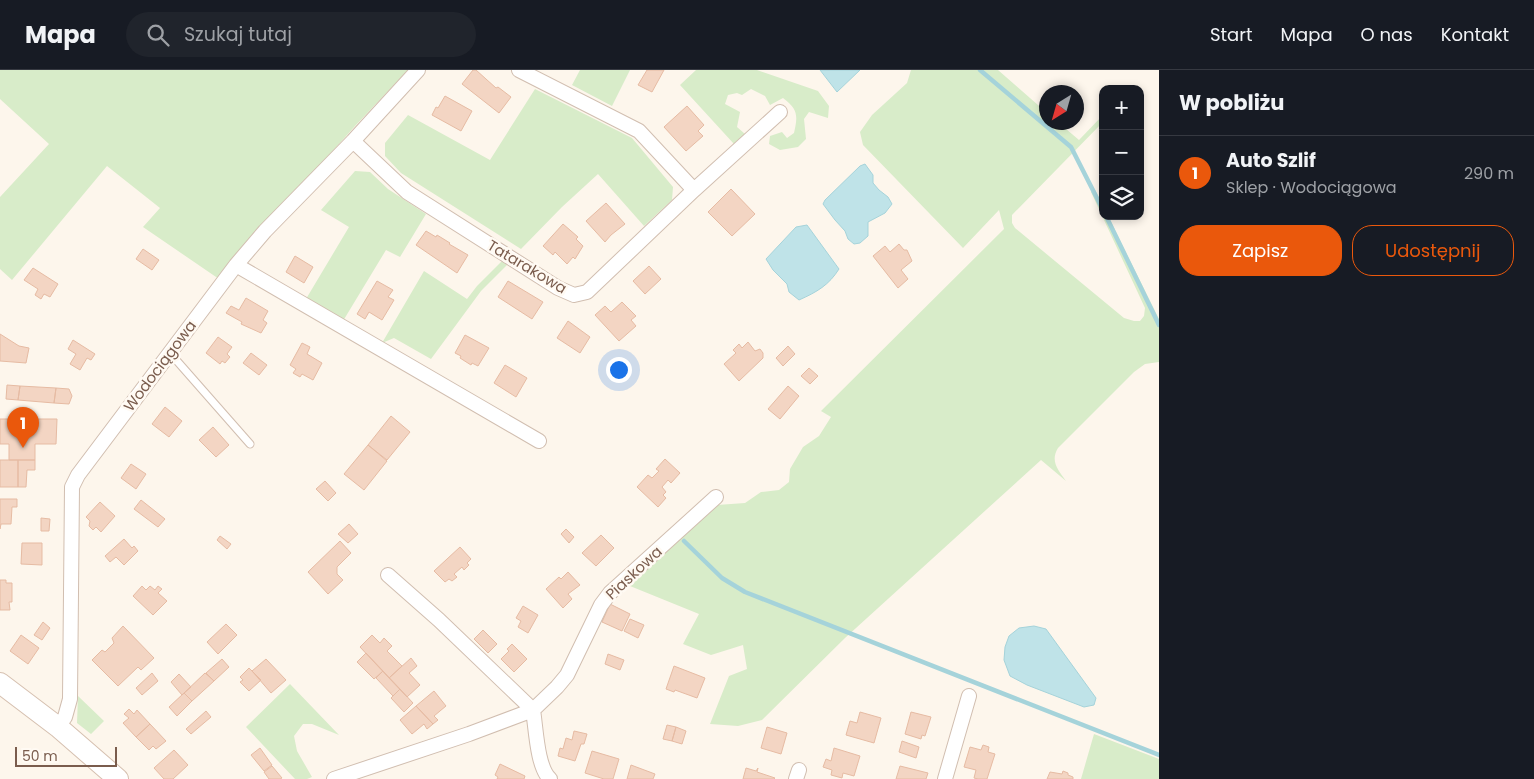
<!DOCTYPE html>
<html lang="pl">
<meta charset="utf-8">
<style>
:root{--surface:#171b24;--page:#20242c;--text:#f1f3f6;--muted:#9ea1a6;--line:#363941;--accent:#ea580c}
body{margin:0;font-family:Poppins,sans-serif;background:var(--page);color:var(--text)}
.controls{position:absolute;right:15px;top:15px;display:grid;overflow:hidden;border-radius:10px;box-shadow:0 2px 8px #0003}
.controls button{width:45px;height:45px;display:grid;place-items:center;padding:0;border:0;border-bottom:1px solid var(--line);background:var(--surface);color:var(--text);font:25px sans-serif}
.compass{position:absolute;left:1039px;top:15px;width:45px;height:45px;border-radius:50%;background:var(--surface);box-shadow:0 2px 8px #0003;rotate:217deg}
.scale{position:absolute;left:15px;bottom:12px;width:102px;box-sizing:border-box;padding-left:5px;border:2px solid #7a5c4d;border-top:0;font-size:14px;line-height:18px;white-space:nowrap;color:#7a5c4d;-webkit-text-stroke:4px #fffaf3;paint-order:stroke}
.you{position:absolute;left:618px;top:299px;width:18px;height:18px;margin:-12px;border:4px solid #fff;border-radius:50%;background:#1a73e8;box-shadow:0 0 0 8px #1a73e833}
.badge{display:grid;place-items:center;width:32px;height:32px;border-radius:50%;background:var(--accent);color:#fff;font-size:16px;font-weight:700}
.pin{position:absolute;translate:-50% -41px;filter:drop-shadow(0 1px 2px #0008)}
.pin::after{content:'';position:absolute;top:26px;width:18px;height:15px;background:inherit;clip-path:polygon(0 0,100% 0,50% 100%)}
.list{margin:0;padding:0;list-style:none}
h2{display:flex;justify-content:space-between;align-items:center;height:65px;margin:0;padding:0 20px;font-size:21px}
h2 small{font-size:16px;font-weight:400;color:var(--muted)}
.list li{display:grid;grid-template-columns:32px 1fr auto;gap:15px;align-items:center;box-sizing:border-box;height:75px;padding:0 20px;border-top:1px solid var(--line)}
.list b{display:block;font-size:19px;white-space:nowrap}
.list p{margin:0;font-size:16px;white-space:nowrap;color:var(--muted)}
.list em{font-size:16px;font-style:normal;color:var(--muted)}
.actions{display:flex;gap:10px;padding:15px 20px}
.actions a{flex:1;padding:11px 0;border:1px solid var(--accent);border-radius:20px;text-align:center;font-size:18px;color:var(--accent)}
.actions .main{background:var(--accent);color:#fff}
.icon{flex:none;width:28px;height:28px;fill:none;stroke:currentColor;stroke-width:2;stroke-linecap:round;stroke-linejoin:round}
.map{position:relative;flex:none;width:1159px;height:709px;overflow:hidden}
header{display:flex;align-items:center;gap:30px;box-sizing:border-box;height:70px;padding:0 25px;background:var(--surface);border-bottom:1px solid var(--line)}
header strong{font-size:24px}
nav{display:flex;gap:28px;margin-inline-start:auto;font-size:18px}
.search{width:350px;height:45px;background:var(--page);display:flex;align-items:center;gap:12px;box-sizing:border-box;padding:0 18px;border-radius:28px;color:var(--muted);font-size:19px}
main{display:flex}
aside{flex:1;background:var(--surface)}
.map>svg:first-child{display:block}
.green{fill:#d8ecc9}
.water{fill:#bfe3e8;stroke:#a5d3da}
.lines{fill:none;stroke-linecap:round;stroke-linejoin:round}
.stream{stroke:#a5d3da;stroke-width:4.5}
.building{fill:#f3d5c3;stroke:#e6bba3}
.service-casing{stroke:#d1beb0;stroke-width:9}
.minor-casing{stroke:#d1beb0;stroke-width:16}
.secondary-casing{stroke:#d6c0b0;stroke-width:22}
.service{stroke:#fff;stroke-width:7}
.minor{stroke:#fff;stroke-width:14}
.secondary{stroke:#fff;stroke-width:20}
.labels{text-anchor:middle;stroke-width:5;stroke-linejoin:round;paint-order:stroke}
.street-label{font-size:15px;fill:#7a5c4d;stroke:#fffaf3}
</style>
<header>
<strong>Mapa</strong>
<div class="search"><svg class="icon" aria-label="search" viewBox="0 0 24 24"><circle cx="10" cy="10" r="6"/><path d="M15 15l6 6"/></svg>Szukaj tutaj</div>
<nav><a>Start</a><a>Mapa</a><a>O nas</a><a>Kontakt</a></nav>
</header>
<main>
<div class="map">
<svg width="1159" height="709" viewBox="0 0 1159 709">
<rect width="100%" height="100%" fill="#fdf6ec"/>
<path class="green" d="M0 0H408L355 56 219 209 143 157 160 138 107 96 12 210 0 199V127L49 74 0 29Z
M580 0H630L612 36 572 15Z
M696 0H757L818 21 829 36 828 48 809 42 804 49 806 69 798 77 780 80 769 74 770 66 782 62 787 68 794 63C798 46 798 39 783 28L770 35 765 26 751 19 742 25 737 23 728 25 725 34 740 42 737 57 745 64 734 74 680 15Z
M911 0H998L1046 42V52L1059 53 1079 70 1103 45V52L1012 145V153L1015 158 1124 248 1134 251H1140L1144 246 1145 238 1091 122 1095 120 1103 136V146H1108L1159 249V292L1145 294 1134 302 1058 378C1050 391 1058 400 1066 411L1041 390 845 568 762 650 738 656 710 654 729 606 747 599 743 575 711 585 683 574 699 544 630 516 717 435 745 433 761 422 779 420 789 412 790 399 803 377 819 366 831 347 821 341 1004 159 999 140 963 178 863 75 860 62 872 45 907 13Z
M535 19 632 68 673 117 672 130 644 156 598 104 562 137 521 179 401 103 385 86V73L408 45 490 90Z
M355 101 370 102 388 119 426 144 400 187 386 180 343 251 306 229 349 157 321 140Z
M502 191 507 195 481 221 431 289 394 268 382 273 424 201 467 229 477 216Z
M290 614 339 665 312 654H303L294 666 297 681 312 707 307 709H295L246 657Z
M78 626 104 651 91 664 77 653Z
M1094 664 1159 689V709H1081Z"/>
<path class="water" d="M820 0H860L837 22Z
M865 94 873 105V113L879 120 888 127 892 134 885 143 868 152V166L860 173 854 174 848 169 845 161 835 150 823 134 825 130 860 96Z
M807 155 839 199C829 215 817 222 799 230L789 222 787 214 773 200 766 189 796 157Z
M1034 556 1046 559 1096 628 1094 635 1084 637 1027 615 1010 606 1004 590 1005 577 1009 566 1019 558Z"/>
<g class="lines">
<path class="stream" d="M980 0 1071 77 1103 140
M1106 146 1159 255
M684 471 722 508 745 522 1159 685"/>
</g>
<path class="building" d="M473 0H476L496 18 498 17 511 27 499 43 462 14Z
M647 0H664L652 22 638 15Z
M445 26 472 41 461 61 432 45 436 37 438 38Z
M687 36 704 55 698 61 703 66 686 81 664 57Z
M731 119 755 144 732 166 708 142Z
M606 133 625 154 611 165 605 172 586 151Z
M563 154 578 167 576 169 583 176 575 189 573 187 567 194 555 182 553 185 543 176Z
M426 161 436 167 437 165 450 173 449 174 468 185 457 203 416 175Z
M899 174 904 180H907L912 191 901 200 908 209 898 218 873 186 885 176 890 182Z
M143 179 159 190 152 200 136 189Z
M295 186 313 197 304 213 286 202Z
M649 196 661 209 645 224 633 211Z
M33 198 58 214 50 227 44 224 41 229 35 225 38 219 24 210Z
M377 211 393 220 388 227 394 230 382 250 369 242 365 249 357 244Z
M508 211 543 232 532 249 498 227Z
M246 228 268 241 263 250 267 253 261 263 241 254 242 252 226 243 231 236 239 240Z
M622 232 636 246 631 250 636 256 619 271 595 245 605 236 611 242Z
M568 251 590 267 580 283 557 268Z
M0 264 19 276 29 278 26 293 0 291Z
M465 265 489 278 478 296 472 293 471 295 460 288 461 286 455 283Z
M218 267 232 277 227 284 230 287 225 293 222 291 220 294 206 283Z
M73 270 95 284 91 290 87 288 80 300 70 294 76 284 68 279Z
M748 272 755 281 760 279 763 283V288L739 311 724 294 736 283 733 280 739 274 742 278Z
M302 273 310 277 307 284 322 293 313 310 302 304 300 307 293 303 296 299 290 295Z
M788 276 795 284 783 296 776 288Z
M251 283 267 295 259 305 243 293Z
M505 295 527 308 516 327 494 313Z
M809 298 818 306 810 314 801 306Z
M7 315 20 316 18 330 6 329Z
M20 316 56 318 54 333 18 330Z
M788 316 799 326 780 349 768 339Z
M56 318 69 319 72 326 69 334 54 333Z
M165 337 182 351 169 367 152 354Z
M391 346 410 362 387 390 368 375Z
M0 349H57L56 374H35V390H9V374H0Z
M213 357 229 375 216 387 199 370Z
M368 375 387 391 364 420 344 404Z
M665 389 680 403 671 413 668 410 662 417 666 422 663 425 666 428 658 437 637 417 648 405 652 408 659 401 656 399Z
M0 390H18V417H0Z
M18 390H35V400H27L26 417H18Z
M131 394 146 404 136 419 121 408Z
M325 411 336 423 328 431 316 419Z
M0 429H17V437H12L11 454H1L0 459Z
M141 430 165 449 158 457 134 439Z
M100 432 115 446 101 462 96 457 93 460 89 456 90 451 86 447Z
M41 448 50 449 49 461H41Z
M349 454 358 464 348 473 338 464Z
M566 459 574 467 569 473 561 464Z
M601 465 614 478 596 496 582 483Z
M220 466 231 474 227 479 217 470Z
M124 469 132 478 134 476 138 481 124 495 116 487 110 492 105 486Z
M340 471 351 483 337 497V504L343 510 328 524 308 502Z
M22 473H42V495L21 494Z
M460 477 471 489 467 493 469 495 464 500 462 497 454 504 457 507 452 511 449 509 445 512 434 501Z
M568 502 580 515 568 524 572 529 563 538 546 519 559 507 561 509Z
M0 510H6V513H12V532H9L10 540H0Z
M142 516 146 520 150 516 155 520 158 516 162 519 158 523 167 531 153 545 133 526Z
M610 534 630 544 622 561 602 552Z
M523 536 538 545 528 563 518 557 521 551 516 548Z
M630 549 644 555 638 568 624 561Z
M43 552 50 558 42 570 34 565Z
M226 554 237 565 218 584 207 572Z
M123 556 154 588 141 600 138 597 118 616 92 590 102 580 105 582 114 573 112 568Z
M483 560 497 574 488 583 474 569Z
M21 565 39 578 28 594 10 581Z
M372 565 380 573 384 568 392 576 387 581 402 596 389 608 360 577Z
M512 574 527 589 514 602 501 589 509 581 507 579Z
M366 583 383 601 374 609 357 592Z
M608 584 624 590 620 600 605 594Z
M411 588 417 596 409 603 420 615 407 627 389 608Z
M222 589 229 597 214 611 206 603Z
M266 589 286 610 271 623 252 601Z
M674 596 705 608 697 628 675 620 674 622 666 619Z
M249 598 261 610 249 621 240 612 243 610 240 607Z
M383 601 400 619 393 626 376 608Z
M152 603 158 611 142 625 136 618Z
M205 603 214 611 192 631 184 623Z
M179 604 191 617 182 625 171 612Z
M400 619 413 633 404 642 391 628Z
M434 621 446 636 434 646 438 650 433 654 416 636Z
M184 623 192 631 177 646 169 637Z
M416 636 433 654 427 659 424 654 412 664 400 650Z
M129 639 134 644 137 640 150 654 136 667 123 653 129 648 124 644Z
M206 641 211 647 191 664 186 659Z
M860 642 881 648 874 673 846 665 850 651 857 653Z
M911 642 931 647 925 666 922 665 921 669 905 664Z
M150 654 166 671 156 679 153 676 149 680 136 667Z
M667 655 676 657 672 671 663 669Z
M676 657 686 661 682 674 672 671Z
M767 657 787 663 781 684 761 678Z
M574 661 587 664 584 674H581L575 691 558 686 560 678 563 679 566 668 572 670Z
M902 671 919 677 916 688 899 682Z
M983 675 989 677 988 682 995 684 987 709H978L974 708 976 700 964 697 970 677 981 680Z
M260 678 272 695 264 701 251 685Z
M834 678 860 686 854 706 843 703 842 708 831 705 832 700 823 697 826 689 831 691Z
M174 680 188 695 173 709H164L154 698Z
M592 681 619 689 613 709H604L585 703Z
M500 694 525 706 524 709H497L498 707 495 705Z
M631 695 655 704 653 709H627Z
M272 696 282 708 280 709H269L264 702Z
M900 696 928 703 926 709H896Z
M746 698 756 701 758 698 757 702 775 708 774 709H743Z
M1063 701 1068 703V705L1073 707V709H1047L1050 702 1062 704Z"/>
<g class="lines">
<defs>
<path id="service" d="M170 283 250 374"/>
<path id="minor" d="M519 0 639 61 694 120
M353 71 407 122 558 218 574 225 587 222 694 120 780 42
M236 195 539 371
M388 505 439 550 533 640
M533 640C536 658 537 697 550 709
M58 657 65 647 70 629 72 417 78 405 236 195 265 161 353 71 418 0
M334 709 469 664 533 640 557 617 567 605 601 535 610 523 716 427
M796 709 799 700
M945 709 969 626"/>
<path id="secondary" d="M0 613 58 657 118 709"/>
</defs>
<use href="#service" class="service-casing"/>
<use href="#minor" class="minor-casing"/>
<use href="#secondary" class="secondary-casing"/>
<use href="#service" class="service"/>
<use href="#minor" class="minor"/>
<use href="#secondary" class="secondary"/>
</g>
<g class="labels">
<g class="street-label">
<text transform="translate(527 197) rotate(31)" y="5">Tatarakowa</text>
<text transform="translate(160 296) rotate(-53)" y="5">Wodociągowa</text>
<text transform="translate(634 503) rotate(-43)" y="5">Piaskowa</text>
</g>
</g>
</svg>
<div class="controls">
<button>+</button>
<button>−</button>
<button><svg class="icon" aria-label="layers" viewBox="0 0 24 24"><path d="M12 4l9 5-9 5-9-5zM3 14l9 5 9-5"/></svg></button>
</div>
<svg class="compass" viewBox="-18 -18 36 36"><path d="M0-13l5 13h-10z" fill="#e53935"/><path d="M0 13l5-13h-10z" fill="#9ea1a6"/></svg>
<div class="scale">50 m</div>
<div class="you"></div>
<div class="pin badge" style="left:23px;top:378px">1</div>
</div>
<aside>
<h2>W pobliżu<small></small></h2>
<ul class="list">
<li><span class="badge">1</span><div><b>Auto Szlif</b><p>Sklep · Wodociągowa</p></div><em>290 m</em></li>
</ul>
<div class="actions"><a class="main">Zapisz</a><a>Udostępnij</a></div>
</aside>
</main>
